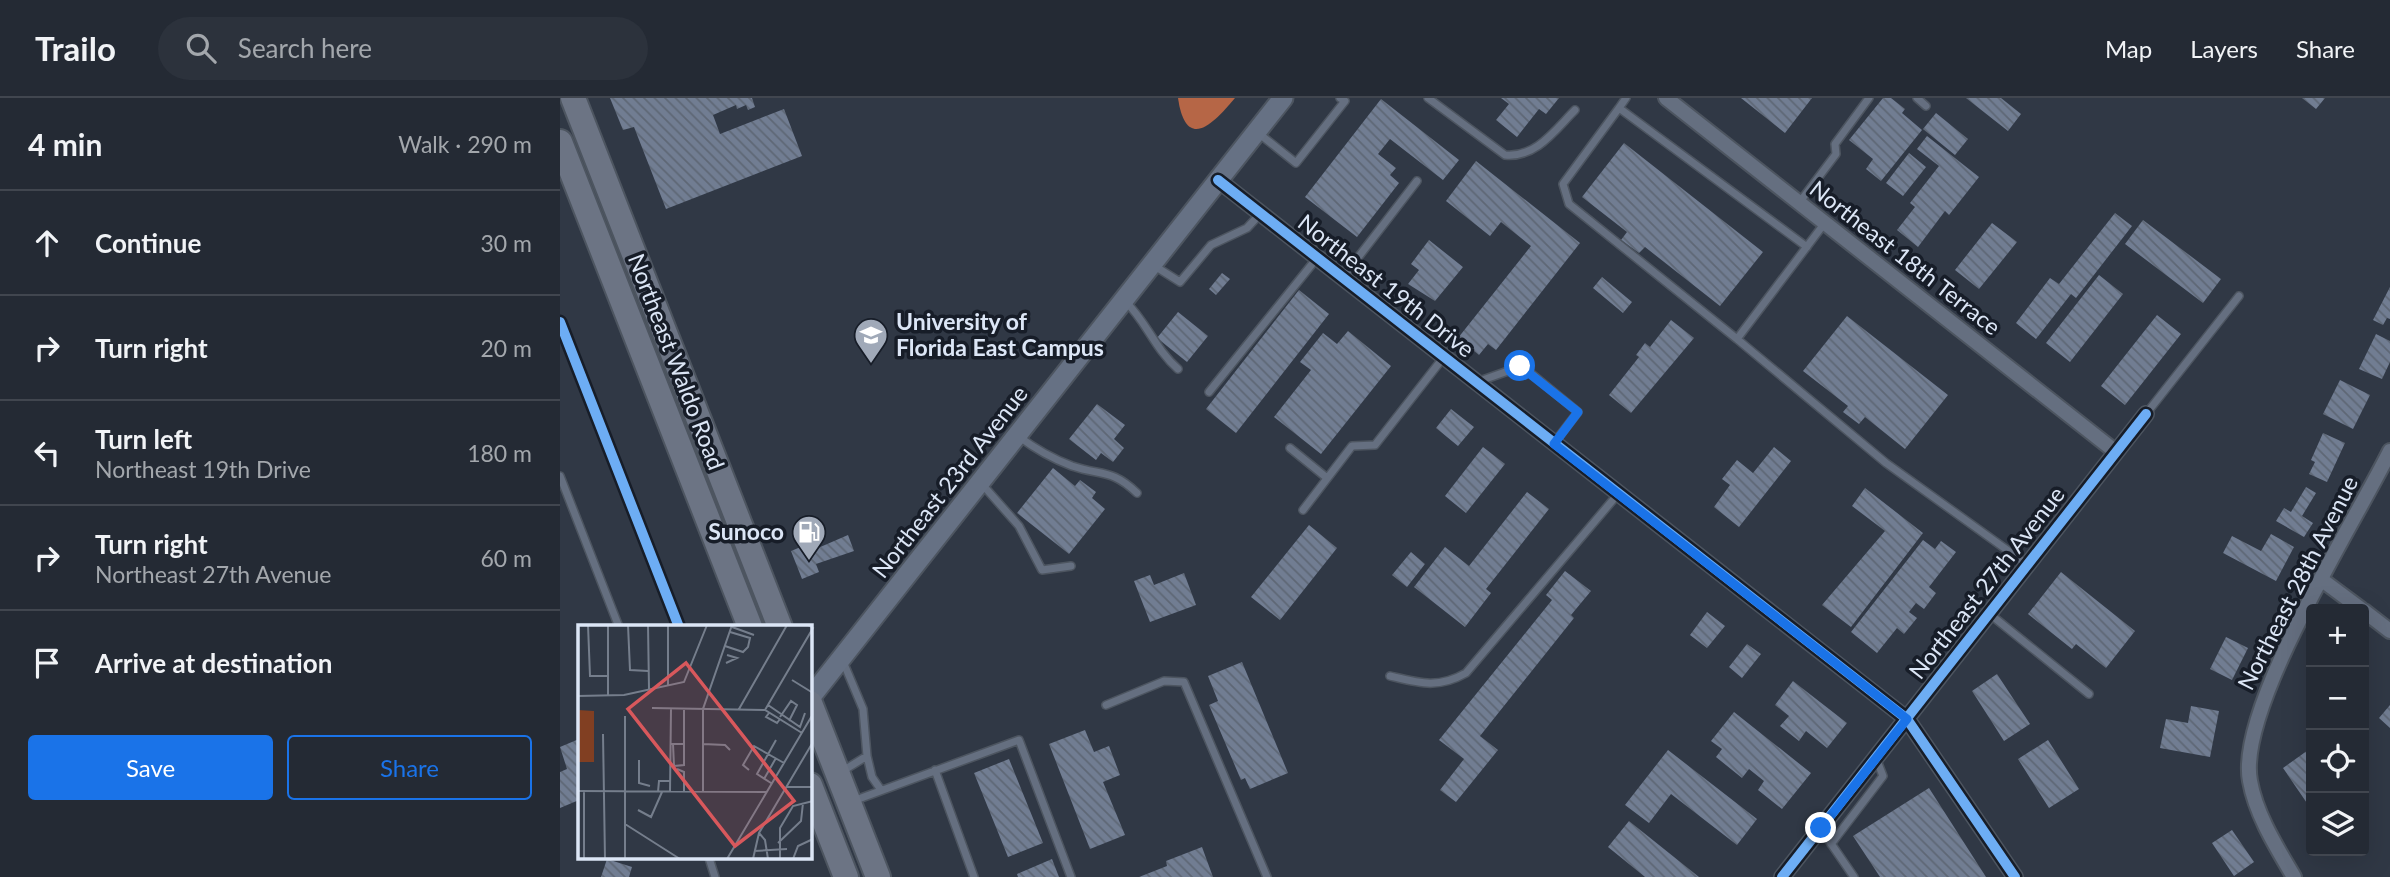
<!DOCTYPE html>
<meta charset="utf-8">
<style>
:root{--surface:#242a34;--page:#2c323c;--text:#f1f3f6;--muted:#a3a7ac;--line:#41464f;--accent:#1a73e8}
body{margin:0;font-family:Lato,sans-serif;background:var(--page);color:var(--text)}
.controls{position:absolute;right:21px;bottom:21px;display:grid;overflow:hidden;border-radius:7px;box-shadow:0 7px 28px #0002}
.controls button{width:63px;height:63px;display:grid;place-items:center;padding:0;border:0;border-bottom:2px solid var(--line);background:var(--surface);color:var(--text);font:35px sans-serif}
.stop{position:absolute;width:21px;height:21px;margin:-16px;border:5px solid #1a73e8;border-radius:50%;background:#fff}
.stop.end{background:#1a73e8;border-color:#fff;box-shadow:0 2px 7px #0008}
.list{margin:0;padding:0;list-style:none}
h2{display:flex;justify-content:space-between;align-items:center;height:91px;margin:0;padding:0 28px;font-size:30px}
h2 small{font-size:23px;font-weight:400;color:var(--muted)}
.list li{display:grid;grid-template-columns:46px 1fr auto;gap:21px;align-items:center;box-sizing:border-box;height:105px;padding:0 28px;border-top:2px solid var(--line)}
.list b{display:block;font-size:26px;white-space:nowrap}
.list p{margin:0;font-size:23px;white-space:nowrap;color:var(--muted)}
.list em{font-size:23px;font-style:normal;color:var(--muted)}
.actions{display:flex;gap:14px;padding:21px 28px}
.actions a{flex:1;padding:16px 0;border:2px solid var(--accent);border-radius:7px;text-align:center;font-size:24px;color:var(--accent)}
.actions .main{background:var(--accent);color:#fff}
.icon{flex:none;width:38px;height:38px;fill:none;stroke:currentColor;stroke-width:2;stroke-linecap:round;stroke-linejoin:round}
.map{position:relative;flex:none;width:1830px;height:779px;overflow:hidden}
header{display:flex;align-items:center;gap:42px;box-sizing:border-box;height:98px;padding:0 35px;background:var(--surface);border-bottom:2px solid var(--line)}
header strong{font-size:33px}
nav{display:flex;gap:38px;margin-inline-start:auto;font-size:24px}
.search{width:490px;height:63px;background:var(--page);display:flex;align-items:center;gap:18px;box-sizing:border-box;padding:0 24px;border-radius:38px;color:var(--muted);font-size:26px}
main{display:flex}
aside{flex:1;background:var(--surface)}
.map>svg:first-child{display:block}
.water{fill:#b66646}
.building{fill:url(#building-back-hatch)}
.lines{fill:none;stroke-linecap:round;stroke-linejoin:round}
.lane-casing{stroke:#4d5560;stroke-width:10}
.street-casing{stroke:#4d5560;stroke-width:18}
.secondary-casing{stroke:#4d5560;stroke-width:23}
.highway-casing{stroke:#4d5560;stroke-width:28}
.lane{stroke:#656f80;stroke-width:7}
.street{stroke:#656f80;stroke-width:14}
.secondary{stroke:#667184;stroke-width:19}
.highway{stroke:#6c7484;stroke-width:24}
.cycleway-casing{stroke:#171d28;stroke-width:15}
.cycleway{stroke:#6dadf4;stroke-width:10}
.route{stroke:#1a73e8;stroke-width:9}
.labels{text-anchor:middle;stroke-width:7;stroke-linejoin:round;paint-order:stroke}
.street-label{font-size:23px;fill:#dce6f6;stroke:#171d28}
.poi-label{font-size:23px;font-weight:bold;fill:#dce6f6;stroke:#171d28;text-anchor:start}
.inset-road{fill:none;stroke:#757e8c;stroke-width:2}
.view{fill:#d8585c;fill-opacity:0.15;stroke:#d8585c;stroke-width:3.5}
.inset-edge{fill:none;stroke:#dce6f6;stroke-width:3.5}
</style>
<header>
<strong>Trailo</strong>
<div class="search"><svg class="icon" aria-label="search" viewBox="0 0 24 24"><circle cx="10" cy="10" r="6"/><path d="M15 15l6 6"/></svg>Search here</div>
<nav><a>Map</a><a>Layers</a><a>Share</a></nav>
</header>
<main>
<aside>
<h2>4 min<small>Walk · 290 m</small></h2>
<ul class="list">
<li><svg class="icon" aria-label="ahead" viewBox="0 0 24 24"><path d="M12 20V5M6 11l6-6 6 6"/></svg><div><b>Continue</b></div><em>30 m</em></li>
<li><svg class="icon" aria-label="right" viewBox="0 0 24 24"><path d="M7 20v-9h11M14 6l5 5-5 5"/></svg><div><b>Turn right</b></div><em>20 m</em></li>
<li><svg class="icon" aria-label="left" viewBox="0 0 24 24"><path d="M17 20v-9H6M10 6l-5 5 5 5"/></svg><div><b>Turn left</b><p>Northeast 19th Drive</p></div><em>180 m</em></li>
<li><svg class="icon" aria-label="right" viewBox="0 0 24 24"><path d="M7 20v-9h11M14 6l5 5-5 5"/></svg><div><b>Turn right</b><p>Northeast 27th Avenue</p></div><em>60 m</em></li>
<li><svg class="icon" aria-label="arrive" viewBox="0 0 24 24"><path d="M6 21V4h12l-3 4 3 4H6"/></svg><div><b>Arrive at destination</b></div></li>
</ul>
<div class="actions"><a class="main">Save</a><a>Share</a></div>
</aside>
<div class="map">
<svg width="1830" height="779" viewBox="0 0 1830 779">
<defs>
<pattern id="building-back-hatch" width="6" height="6" patternUnits="userSpaceOnUse" patternTransform="scale(1.75)"><rect width="6" height="6" fill="#717d92"/><path d="M-1 5l2 2M0 0l6 6M5-1l2 2" fill="none" stroke="#5e6775"/></pattern>
</defs>
<rect width="100%" height="100%" fill="#303845"/>
<path class="water" d="M618 0H675C654 25 626 55 618 0Z"/>
<path class="building" d="M50 0H192L195 9 188 12 186 7 177 11 176 7 153 17 160 36 224 11 242 58 106 111 74 29 63 32Z
M941 0H999L986 16 979 11 957 39 936 22 949 6Z
M1181 0H1252L1225 35Z
M1323 0H1331L1345 11 1342 15 1362 32 1321 83 1306 71 1313 61 1289 42Z
M1406 0H1441L1461 16 1448 33Z
M1742 0H1765L1756 11Z
M821 1 899 62 883 82 830 41 818 56 836 70 830 77 839 85 797 139 745 99Z
M1376 15 1408 41 1395 57 1363 31Z
M1367 38 1419 79 1389 117 1385 113 1358 149 1337 132 1355 109 1350 105 1379 68 1357 51Z
M1064 45 1203 154 1160 208 1085 149 1079 155 1061 142 1067 134 1022 99Z
M1349 55 1366 69 1343 98 1326 85Z
M916 63 1020 145 936 252 928 246 919 257 898 240 971 148 941 124 930 138 886 103Z
M1555 115 1572 128 1516 200 1511 196 1476 241 1456 225 1490 180 1499 186Z
M1583 122 1661 181 1643 205 1565 146Z
M1432 125 1457 144 1419 191 1395 172Z
M869 142 903 169 875 203 848 186 859 172 851 166Z
M662 175 670 181 656 197 649 191Z
M1539 177 1563 196 1510 264 1486 245Z
M1042 179 1072 204 1063 215 1033 190Z
M1830 189V221L1827 220 1823 227 1813 222Z
M739 192 769 216 676 335 646 311Z
M618 214 648 238 627 264 597 240Z
M1597 217 1621 236 1565 307 1541 288Z
M1287 218 1388 297 1345 351 1305 319 1299 326 1283 314 1288 308 1243 273Z
M1111 222 1134 240 1071 315 1049 297 1079 259 1076 257 1085 245 1090 249Z
M788 233 831 268 761 356 714 319 751 272 740 264 763 235 777 246Z
M1816 236 1830 243V264L1822 281 1799 271Z
M1780 282 1810 297 1793 331 1763 316Z
M537 306 565 327 554 341 564 350 553 364 541 355 536 362 509 341Z
M891 311 914 329 898 348 876 330Z
M1763 335 1785 345 1767 384 1749 376 1755 364 1751 362Z
M923 349 945 366 906 415 885 398Z
M1214 349 1231 363 1179 429 1154 409 1170 387 1162 381 1177 362 1193 375Z
M493 370 515 388 520 382 536 394 532 400 545 411 509 456 457 415Z
M1746 389 1756 395 1742 418 1753 425 1744 439 1716 423 1724 410 1731 414Z
M1305 390 1363 435 1291 529 1262 507 1325 433 1292 408Z
M967 394 989 411 926 491 931 495 905 529 854 489 885 449 909 468Z
M749 427 777 450 720 522 691 499Z
M1711 436 1734 449 1716 483 1663 455 1672 438 1701 453Z
M288 437 294 453 256 466 259 474 242 481 231 453 248 446 251 453Z
M1363 442 1375 451 1381 443 1396 454 1369 489 1376 495 1364 511 1356 505 1349 514 1357 520 1344 536 1337 530 1317 555 1291 534Z
M851 454 865 466 847 489 832 477Z
M1005 473 1031 493 1011 517 1014 520 920 638 938 652 896 704 880 692 904 661 879 642 992 502 986 497Z
M1501 474 1575 533 1546 570 1516 546 1512 551 1468 516Z
M624 475 636 507 590 524 574 483 590 477 594 487Z
M1147 514 1165 528 1147 550 1130 537Z
M1666 539 1688 550 1672 582 1650 571Z
M1187 546 1201 556 1182 580 1169 569Z
M682 564 728 675 690 691 685 680 681 682 649 607 658 603 648 578Z
M1437 576 1470 626 1444 643 1412 593Z
M1233 583 1287 625 1267 650 1246 633 1239 643 1220 628 1229 618 1215 607Z
M1830 607V630L1819 620Z
M1631 608 1659 613 1650 659 1600 650 1606 621 1628 625Z
M1174 614 1251 675 1222 711 1198 692 1204 683 1189 671 1182 680 1156 659 1162 651 1151 643Z
M525 632 534 654 549 648 560 677 543 684 565 737 530 751 489 646Z
M19 641V702L0 710V674L7 671 0 649Z
M1488 642 1519 691 1489 710 1458 661Z
M1751 650V711L1723 670Z
M1108 652 1197 721 1177 747 1111 696 1089 725 1065 707Z
M449 661 483 745 448 759 414 675Z
M1369 690 1426 779H1320L1293 738Z
M1069 723 1139 779H1085L1048 749Z
M1672 732 1694 764 1674 778 1652 745Z
M642 749 653 779H579L607 768 606 763Z
M47 761 72 769 69 779H41Z
M492 761 499 779H458L457 776Z"/>
<g class="lines">
<defs>
<path id="lane" d="M868 0 945 57C976 60 995 32 1015 12
M1066 0 1059 10 1247 149
M1357 0 1366 8
M1059 10 1003 86 1009 106 1177 241
M697 34 736 65 785 3 780 0
M1239 105 1276 56 1275 46 1309 0
M1264 126 1177 241 1326 365 1468 467
M593 167 620 184 651 147 687 130 700 116
M783 179 857 83
M565 203C586 223 595 251 618 271
M917 284 962 268 1018 314 994 345
M649 294 757 160
M1586 316 1679 198
M458 338C474 350 493 361 512 368 542 378 552 371 577 395
M730 350 767 380
M0 378 59 529
M421 385 459 428 482 472 511 468
M743 412 792 348 815 347 883 260
M1431 517 1529 596
M830 578C859 585 878 591 906 575L1058 396
M546 607 604 583 624 584 707 779
M307 658 312 679 321 692
M375 672 414 779
M281 674 307 658 303 611 282 561
M293 703 459 642 511 779
M1261 731 1294 779
M1271 746 1323 678 1316 660
M149 760 155 779"/>
<path id="street" d="M1106 0 1556 354
M658 82 1347 621 1455 779
M1762 482 1801 511
M1804 513 1830 533
M1222 779 1586 316
M1734 779C1717 750 1696 717 1690 683 1676 611 1795 424 1830 353"/>
<path id="secondary" d="M250 600 723 0"/>
<path id="highway" d="M13 0 220 529
M0 44 190 529
M250 605 318 779
M250 687 286 779"/>
</defs>
<use href="#lane" class="lane-casing"/>
<use href="#street" class="street-casing"/>
<use href="#secondary" class="secondary-casing"/>
<use href="#highway" class="highway-casing"/>
<use href="#lane" class="lane"/>
<use href="#street" class="street"/>
<use href="#secondary" class="secondary"/>
<use href="#highway" class="highway"/>
<defs>
<path id="cycleway" d="M658 82 1347 621 1455 779
M0 224 119 529
M1222 779 1586 316"/>
</defs>
<use href="#cycleway" class="cycleway-casing"/>
<use href="#cycleway" class="cycleway"/>
</g>
<g class="lines">
<path class="route" d="M960 268 1018 314 994 346 1347 621 1261 730"/>
</g>
<defs>
<symbol id="university-pin" viewBox="-11 -11 22 30"><path d="M0 17L-7.5 6A9.5 9.5 0 1 1 7.5 6Z" fill="#a0a9b8" stroke="#171d28"/><path d="M0-5L7-2L0 1L-7-2ZM-4 1L0 2.5L4 1V4Q0 6-4 4Z" fill="#fff"/></symbol>
<symbol id="fuel-pin" viewBox="-11 -11 22 30"><path d="M0 17L-7.5 6A9.5 9.5 0 1 1 7.5 6Z" fill="#a0a9b8" stroke="#171d28"/><path d="M-5.5-6h7V0h2V4h1.3V-2.5L3-4.5l.8-.8L6-3V5H2.5V1h-1V6h-7ZM-4.2-4.7v3.2H.2V-4.7Z" fill="#fff"/></symbol>
</defs>
<g fill-rule="evenodd">
<use href="#university-pin" x="292" y="218" width="38" height="52"/>
<use href="#fuel-pin" x="230" y="415" width="38" height="52"/>
</g>
<g class="labels">
<g class="street-label">
<text transform="translate(1345 160) rotate(38)" y="8">Northeast 18th Terrace</text>
<text transform="translate(826 188) rotate(38)" y="8">Northeast 19th Drive</text>
<text transform="translate(116 264) rotate(69)" y="8">Northeast Waldo Road</text>
<text transform="translate(390 384) rotate(-52)" y="8">Northeast 23rd Avenue</text>
<text transform="translate(1427 485) rotate(-52)" y="8">Northeast 27th Avenue</text>
<text transform="translate(1738 485) rotate(-63)" y="8">Northeast 28th Avenue</text>
</g>
<g class="poi-label">
<text x="336" y="232">University of<tspan x="336" dy="26">Florida East Campus</tspan></text>
<text x="224" y="442" text-anchor="end">Sunoco</text>
</g>
</g>
<g transform="translate(18 527)">
<rect width="234" height="234" fill="#303845"/>
<path d="M0 85 16 86V137H0Z" fill="#813f22"/>
<path class="inset-road" d="M10 0 12 51H30M30 0V71M50 0 52 45 70 46M70 0 71 64M154 2 176 10M147 21 165 27 170 22 172 13 152 7M148 38 159 33 149 30M214 55 235 68M90 61V0M0 71 46 70 106 57 129 0M190 80 222 102 227 88M74 83 187 85 224 108M161 84 209 0M187 85 235 3 230 0M191 88 188 92 199 98 202 94M202 92 213 76 219 80 211 96M25 109 27 234M93 119H106V83M95 119 96 141M125 119 147 120 152 125M61 135V158L72 161M96 141 106 140V119M99 144 106 147V167M171 145 165 140 176 121 206 138M186 154 198 133M193 158 179 149 198 115M209 162H235M0 166 189 167M6 167V234M80 167 81 156H92M92 167 93 84M125 167V84L154 0M60 185 73 192 84 167M47 199 102 234M181 208 187 215 190 234M200 218 223 196 225 178M176 226 209 224M47 234V91M149 234 235 89M175 234 181 208 235 117M202 234V203L215 181 235 176M215 234 220 221 235 214"/>
<path class="view" d="M108 38 216 176 157 221 50 84Z"/>
<rect width="234" height="234" class="inset-edge"/>
</g>
</svg>
<div class="controls">
<button>+</button>
<button>−</button>
<button><svg class="icon" aria-label="locate" viewBox="0 0 24 24"><circle cx="12" cy="12" r="6"/><path d="M12 2v4M12 18v4M2 12h4M18 12h4"/></svg></button>
<button><svg class="icon" aria-label="layers" viewBox="0 0 24 24"><path d="M12 4l9 5-9 5-9-5zM3 14l9 5 9-5"/></svg></button>
</div>
<div class="stop" style="left:960px;top:268px"></div>
<div class="stop end" style="left:1261px;top:730px"></div>
</div>
</main>
